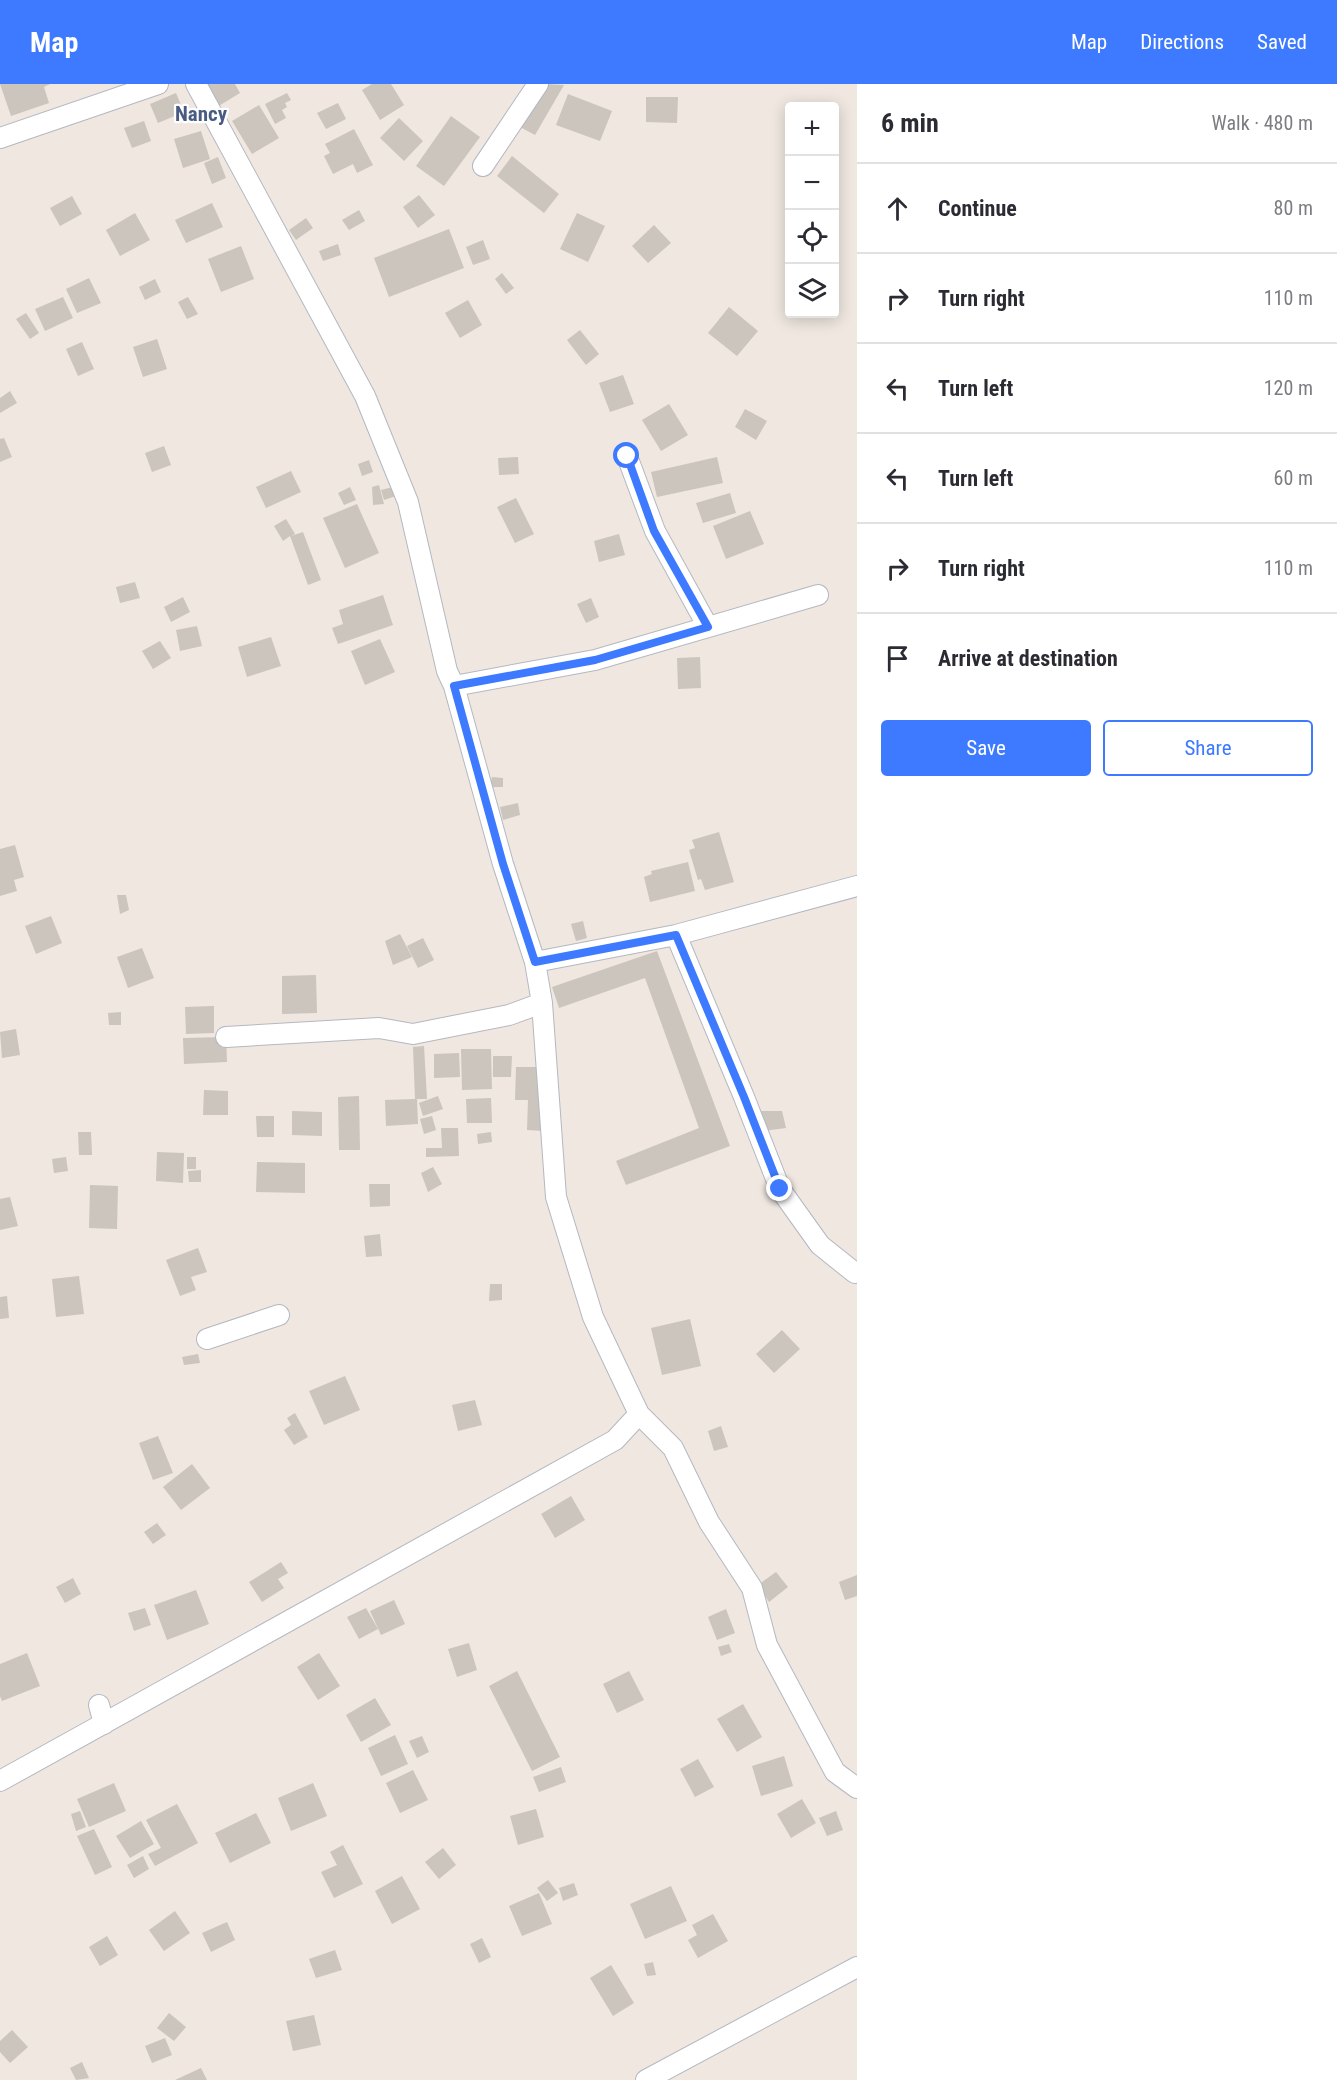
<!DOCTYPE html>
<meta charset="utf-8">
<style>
:root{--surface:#fff;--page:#f2f2f3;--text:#2b2b33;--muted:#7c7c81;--line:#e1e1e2;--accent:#3d7aff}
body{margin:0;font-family:"Roboto Condensed",sans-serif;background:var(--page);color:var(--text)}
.controls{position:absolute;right:18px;top:18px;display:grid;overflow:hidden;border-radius:6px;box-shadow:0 3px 15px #0003}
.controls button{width:54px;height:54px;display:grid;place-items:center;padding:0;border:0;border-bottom:2px solid var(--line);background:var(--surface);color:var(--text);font:30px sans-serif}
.stop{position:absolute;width:18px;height:18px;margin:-14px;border:4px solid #3d7aff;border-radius:50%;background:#fff}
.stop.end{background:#3d7aff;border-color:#fff;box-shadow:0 2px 6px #0008}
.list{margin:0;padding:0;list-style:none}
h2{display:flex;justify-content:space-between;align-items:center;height:78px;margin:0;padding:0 24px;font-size:26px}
h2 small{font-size:20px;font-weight:400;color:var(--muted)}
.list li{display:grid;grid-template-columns:39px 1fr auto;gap:18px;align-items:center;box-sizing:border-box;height:90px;padding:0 24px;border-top:2px solid var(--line)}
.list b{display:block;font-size:22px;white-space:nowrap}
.list em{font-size:20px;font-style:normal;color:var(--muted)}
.actions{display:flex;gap:12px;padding:18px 24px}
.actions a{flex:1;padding:14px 0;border:2px solid var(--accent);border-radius:6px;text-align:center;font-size:21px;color:var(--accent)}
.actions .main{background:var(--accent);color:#fff}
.icon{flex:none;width:33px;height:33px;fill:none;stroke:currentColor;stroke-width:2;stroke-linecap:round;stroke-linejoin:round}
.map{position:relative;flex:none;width:857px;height:1996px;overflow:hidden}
header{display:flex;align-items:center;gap:36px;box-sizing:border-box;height:84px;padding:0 30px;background:var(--accent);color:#fff}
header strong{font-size:28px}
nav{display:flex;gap:33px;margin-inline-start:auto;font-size:21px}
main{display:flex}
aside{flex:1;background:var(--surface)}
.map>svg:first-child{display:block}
.building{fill:#cbc5be}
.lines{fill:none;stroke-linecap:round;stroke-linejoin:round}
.minor-casing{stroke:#b4b8c1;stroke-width:22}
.minor{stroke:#fff;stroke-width:20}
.route{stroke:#3d7aff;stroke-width:8}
.labels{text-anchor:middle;stroke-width:4.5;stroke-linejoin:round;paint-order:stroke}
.neighbourhood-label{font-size:21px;font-weight:bold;fill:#4a5b82;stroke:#fff}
</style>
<header>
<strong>Map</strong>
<nav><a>Map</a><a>Directions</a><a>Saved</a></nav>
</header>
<main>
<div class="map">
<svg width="857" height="1996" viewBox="0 0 857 1996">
<rect width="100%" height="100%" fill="#efe7e0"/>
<path class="building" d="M0 0H50L44 3 49 19 11 32Z
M203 0H235L240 9 217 23Z
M372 0H391L404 21 380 36 362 6Z
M544 0 564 1 535 51 520 43Z
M176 9 184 28 158 39 150 20Z
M287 9 291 16 285 19 287 23 282 26 286 34 275 40 265 20Z
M568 10 612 27 600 57 556 41Z
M646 13H678L677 39 646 38Z
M338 19 346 35 326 45 317 29Z
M259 21 279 54 252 70 232 37Z
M451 32 480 53 444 102 416 82Z
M399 34 423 57 404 77 380 54Z
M144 37 151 57 132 64 124 44Z
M354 45 373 81 357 89 353 80 333 90 324 72 330 69 325 60Z
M201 47 210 75 183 84 174 55Z
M512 72 559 110 544 129 497 92Z
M218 73 226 94 212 100 204 79Z
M419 111 435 131 418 144 403 123Z
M72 112 82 130 60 142 50 124Z
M212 119 223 143 186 159 175 136Z
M359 126 365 137 349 146 342 136Z
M135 129 150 156 120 172 106 146Z
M577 129 605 142 588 178 560 165Z
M306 134 313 144 296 156 289 146Z
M654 141 671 159 648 179 632 162Z
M449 145 464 184 389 213 374 174Z
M483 156 490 175 473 181 466 163Z
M338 160 341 171 323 177 319 167Z
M241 162 254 195 221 208 208 175Z
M502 189 514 204 506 210 495 195Z
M89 194 101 219 77 229 66 205Z
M155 195 161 208 145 216 139 203Z
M63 213 73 234 45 247 35 225Z
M188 213 198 230 187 235 178 218Z
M468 216 482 241 460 254 445 229Z
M729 223 758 247 737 272 708 249Z
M26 229 39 249 30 255 16 235Z
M580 246 599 270 586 281 567 256Z
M157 255 167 285 143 293 133 263Z
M82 258 94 285 78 292 66 265Z
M623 291 634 320 610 328 599 299Z
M10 307 17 319 0 329V314Z
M669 320 688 351 661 367 642 336Z
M745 325 767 337 756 356 735 343Z
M4 354 12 373 0 378V355Z
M164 362 171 381 152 388 145 369Z
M518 373 519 390 499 391 498 374Z
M717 373 723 399 657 413 651 388Z
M369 376 373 388 362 392 358 380Z
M291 387 301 408 266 424 256 403Z
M379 401 384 420 373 421 372 403Z
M350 403 356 416 344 421 338 409Z
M393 403 396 412 384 416 381 406Z
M730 409 736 429 703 439 696 419Z
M516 414 534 450 515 459 497 423Z
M357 420 379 469 345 484 323 434Z
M750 427 764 460 726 475 713 442Z
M286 435 295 450 291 452 303 448 321 496 308 501 290 452 283 457 274 442Z
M619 450 625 471 599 478 594 457Z
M135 498 140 514 120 519 116 503Z
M383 511 393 541 338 560 332 544 343 540 339 526Z
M183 513 190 528 171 538 164 523Z
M591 514 599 533 586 539 577 520Z
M197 542 202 562 180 567 176 546Z
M271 553 281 582 247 593 238 563Z
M380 555 395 588 365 601 351 567Z
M160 557 171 574 153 585 142 567Z
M700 573 701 604 678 605 677 574Z
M492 693 503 694V703H490Z
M518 719 520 731 503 736 500 723Z
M719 748 734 798 705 806 701 795 698 796 689 766 695 764 692 756Z
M15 761 24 793 14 796 17 807 0 812V765Z
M688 778 695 807 650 818 644 793 652 790 651 787Z
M117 811H126L129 826 120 830Z
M51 832 62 859 36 870 25 842Z
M583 837 587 854 576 857 571 840Z
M400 850 412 873 393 881 385 857Z
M423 854 434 876 418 884 407 862Z
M142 864 154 894 128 904 117 873Z
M657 867 730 1062 626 1101 616 1077 699 1044 645 894 559 924 552 903Z
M316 891 317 929 282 930V892Z
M214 922V949L186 950 185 923Z
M121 928V941H109L108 929Z
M16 945 20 971 2 974 0 948Z
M226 953 227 978 184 980 183 954Z
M424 962 427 1015H417L418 1040 386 1042 385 1016 415 1015 413 963Z
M461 965H491L492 1005 462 1006Z
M459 969 460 993 434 994V970Z
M493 972H512L511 993H493Z
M516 983H546L544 1047 527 1046 528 1016H515Z
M204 1006 228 1007V1031H203Z
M359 1012 360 1066H339L338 1013Z
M438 1012 443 1025 423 1032 419 1019Z
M491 1014 492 1039H467L466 1015Z
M292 1027 322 1028V1052L292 1051Z
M760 1027H782L786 1044 763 1047Z
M256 1032H274V1053H257Z
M432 1032 436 1046 424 1050 420 1035Z
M441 1044H458L459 1072 426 1073V1064H442Z
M78 1048H91L92 1071H79Z
M491 1048 492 1058 478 1060 477 1050Z
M157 1068 184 1069 183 1099 156 1097Z
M66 1073 68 1087 54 1089 52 1075Z
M187 1073H196V1085H187Z
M257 1078 305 1079V1109L256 1108Z
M433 1083 442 1100 428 1108 421 1089Z
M201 1086V1098H189L188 1087Z
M369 1100H390V1122L370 1123Z
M90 1101 118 1102 117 1145 89 1144Z
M10 1113 18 1142 0 1146V1115Z
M380 1150 382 1172 366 1173 364 1152Z
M198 1164 207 1188 191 1193 196 1206 180 1212 166 1176Z
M79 1192 84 1230 56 1233 52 1195Z
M490 1200H502V1216L489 1217Z
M7 1212 9 1234 0 1235V1213Z
M690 1235 701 1282 662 1291 651 1244Z
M782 1246 800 1265 774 1289 756 1270Z
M198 1270 200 1279 184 1281 182 1273Z
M345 1292 360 1326 324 1341 309 1307Z
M475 1316 482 1341 458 1347 452 1321Z
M295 1329 308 1353 294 1361 284 1346 291 1341 287 1334Z
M721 1342 728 1363 714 1367 708 1347Z
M158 1352 173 1389 153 1396 139 1359Z
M192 1380 210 1404 181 1426 163 1403Z
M571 1412 585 1436 555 1454 541 1430Z
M157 1439 166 1451 153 1460 144 1448Z
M281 1478 288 1489 278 1495 284 1504 262 1518 249 1498Z
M776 1488 788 1503 769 1518 758 1501Z
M857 1491V1512L845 1516 839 1498Z
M73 1494 81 1510 65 1519 56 1503Z
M196 1506 209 1540 167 1556 154 1521Z
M394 1516 405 1540 381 1551 370 1527Z
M145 1524 151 1541 134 1547 128 1529Z
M366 1524 378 1545 359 1555 347 1533Z
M726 1525 735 1549 717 1556 708 1533Z
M469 1559 477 1586 457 1593 448 1565Z
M729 1560 732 1568 721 1572 718 1563Z
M27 1569 40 1602 2 1617 0 1612V1580Z
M319 1569 340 1602 318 1616 297 1583Z
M517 1587 560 1673 532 1687 489 1602Z
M629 1587 644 1616 617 1629 603 1600Z
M375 1614 391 1641 361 1658 346 1631Z
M743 1620 762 1653 737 1668 717 1635Z
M395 1651 408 1680 381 1692 368 1664Z
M422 1652 429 1668 417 1674 409 1657Z
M784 1672 793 1702 761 1712 752 1682Z
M698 1675 714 1703 695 1713 680 1685Z
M561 1683 566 1698 539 1708 533 1693Z
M413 1686 428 1716 400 1729 386 1699Z
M114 1699 126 1727 89 1743 77 1715Z
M313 1699 327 1732 291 1747 278 1714Z
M802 1715 816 1739 791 1754 777 1730Z
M177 1720 198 1759 155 1782 148 1770 161 1764 146 1736Z
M536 1725 544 1753 518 1761 510 1732Z
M80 1727 86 1743 76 1747 71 1730Z
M836 1727 843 1746 827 1752 819 1734Z
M256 1729 271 1759 230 1779 215 1749Z
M141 1737 154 1760 130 1774 116 1752Z
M94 1745 112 1783 95 1791 77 1752Z
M343 1761 363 1800 334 1814 321 1788 337 1781 330 1768Z
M443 1764 456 1781 439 1795 425 1778Z
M143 1772 149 1785 134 1794 127 1781Z
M402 1792 420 1825 392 1840 375 1807Z
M548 1796 558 1809 547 1817 537 1804Z
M574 1799 578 1811 563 1817 559 1804Z
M671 1802 687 1837 645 1855 630 1820Z
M539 1809 552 1840 522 1852 509 1822Z
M175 1827 190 1849 164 1867 149 1846Z
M713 1830 728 1857 698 1874 688 1856 697 1851 692 1841Z
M227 1838 235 1856 211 1868 202 1849Z
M107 1852 118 1871 100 1882 89 1863Z
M482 1854 491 1873 479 1879 470 1860Z
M335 1866 342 1886 316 1894 309 1875Z
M653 1878 656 1891 647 1892 644 1880Z
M611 1881 634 1919 613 1932 590 1894Z
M169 1929 186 1943 174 1957 157 1944Z
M314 1931 321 1961 293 1967 286 1937Z
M12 1946 28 1963 10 1979 0 1968V1957Z
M165 1954 172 1971 152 1979 145 1962Z
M82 1978 89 1994 76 1996 70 1984Z
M201 1984 207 1996H175Z"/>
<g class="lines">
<defs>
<path id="minor" d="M196 0 365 312 408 418 447 587 454 602 503 780 535 878 542 919 556 1113 593 1233 639 1330 673 1364 709 1438 752 1504 767 1561 835 1688 857 1704
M0 54 158 0
M483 82 538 0
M627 372 655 447 708 543
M454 602 595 576 818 511
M676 851 744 1013 780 1105 820 1161 855 1189
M535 878 676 851 857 802
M226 953 379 944 413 950 509 931 542 919
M207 1255 279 1231
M99 1621 104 1640
M0 1697 615 1356 639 1330
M646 1996 857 1883"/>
</defs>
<use href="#minor" class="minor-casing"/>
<use href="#minor" class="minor"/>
</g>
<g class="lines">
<path class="route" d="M627 372 654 447 708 543 595 576 454 602 503 780 535 878 676 851 744 1013 780 1105"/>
</g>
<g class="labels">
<g class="neighbourhood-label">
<text x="201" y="37">Nancy</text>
</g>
</g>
</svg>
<div class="controls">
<button>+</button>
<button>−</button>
<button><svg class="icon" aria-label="locate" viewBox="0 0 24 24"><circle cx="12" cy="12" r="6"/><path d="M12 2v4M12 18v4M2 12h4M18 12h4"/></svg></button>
<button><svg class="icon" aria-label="layers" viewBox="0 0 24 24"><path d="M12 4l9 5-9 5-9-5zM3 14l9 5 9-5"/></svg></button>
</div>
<div class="stop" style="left:627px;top:372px"></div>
<div class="stop end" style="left:780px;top:1105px"></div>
</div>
<aside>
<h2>6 min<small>Walk · 480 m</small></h2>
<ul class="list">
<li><svg class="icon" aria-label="ahead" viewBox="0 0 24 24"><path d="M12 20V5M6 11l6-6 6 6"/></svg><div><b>Continue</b></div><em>80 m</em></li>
<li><svg class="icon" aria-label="right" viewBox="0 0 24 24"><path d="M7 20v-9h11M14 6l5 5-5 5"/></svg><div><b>Turn right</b></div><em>110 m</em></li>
<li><svg class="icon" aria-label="left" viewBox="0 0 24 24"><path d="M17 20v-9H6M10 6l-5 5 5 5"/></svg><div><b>Turn left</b></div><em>120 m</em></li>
<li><svg class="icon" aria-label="left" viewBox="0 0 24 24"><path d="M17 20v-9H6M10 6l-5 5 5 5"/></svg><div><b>Turn left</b></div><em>60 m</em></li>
<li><svg class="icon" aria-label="right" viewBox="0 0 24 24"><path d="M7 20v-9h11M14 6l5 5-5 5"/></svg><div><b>Turn right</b></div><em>110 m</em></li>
<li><svg class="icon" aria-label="arrive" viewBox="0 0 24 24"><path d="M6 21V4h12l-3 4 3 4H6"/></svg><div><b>Arrive at destination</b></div></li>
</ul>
<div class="actions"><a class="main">Save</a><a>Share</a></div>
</aside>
</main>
